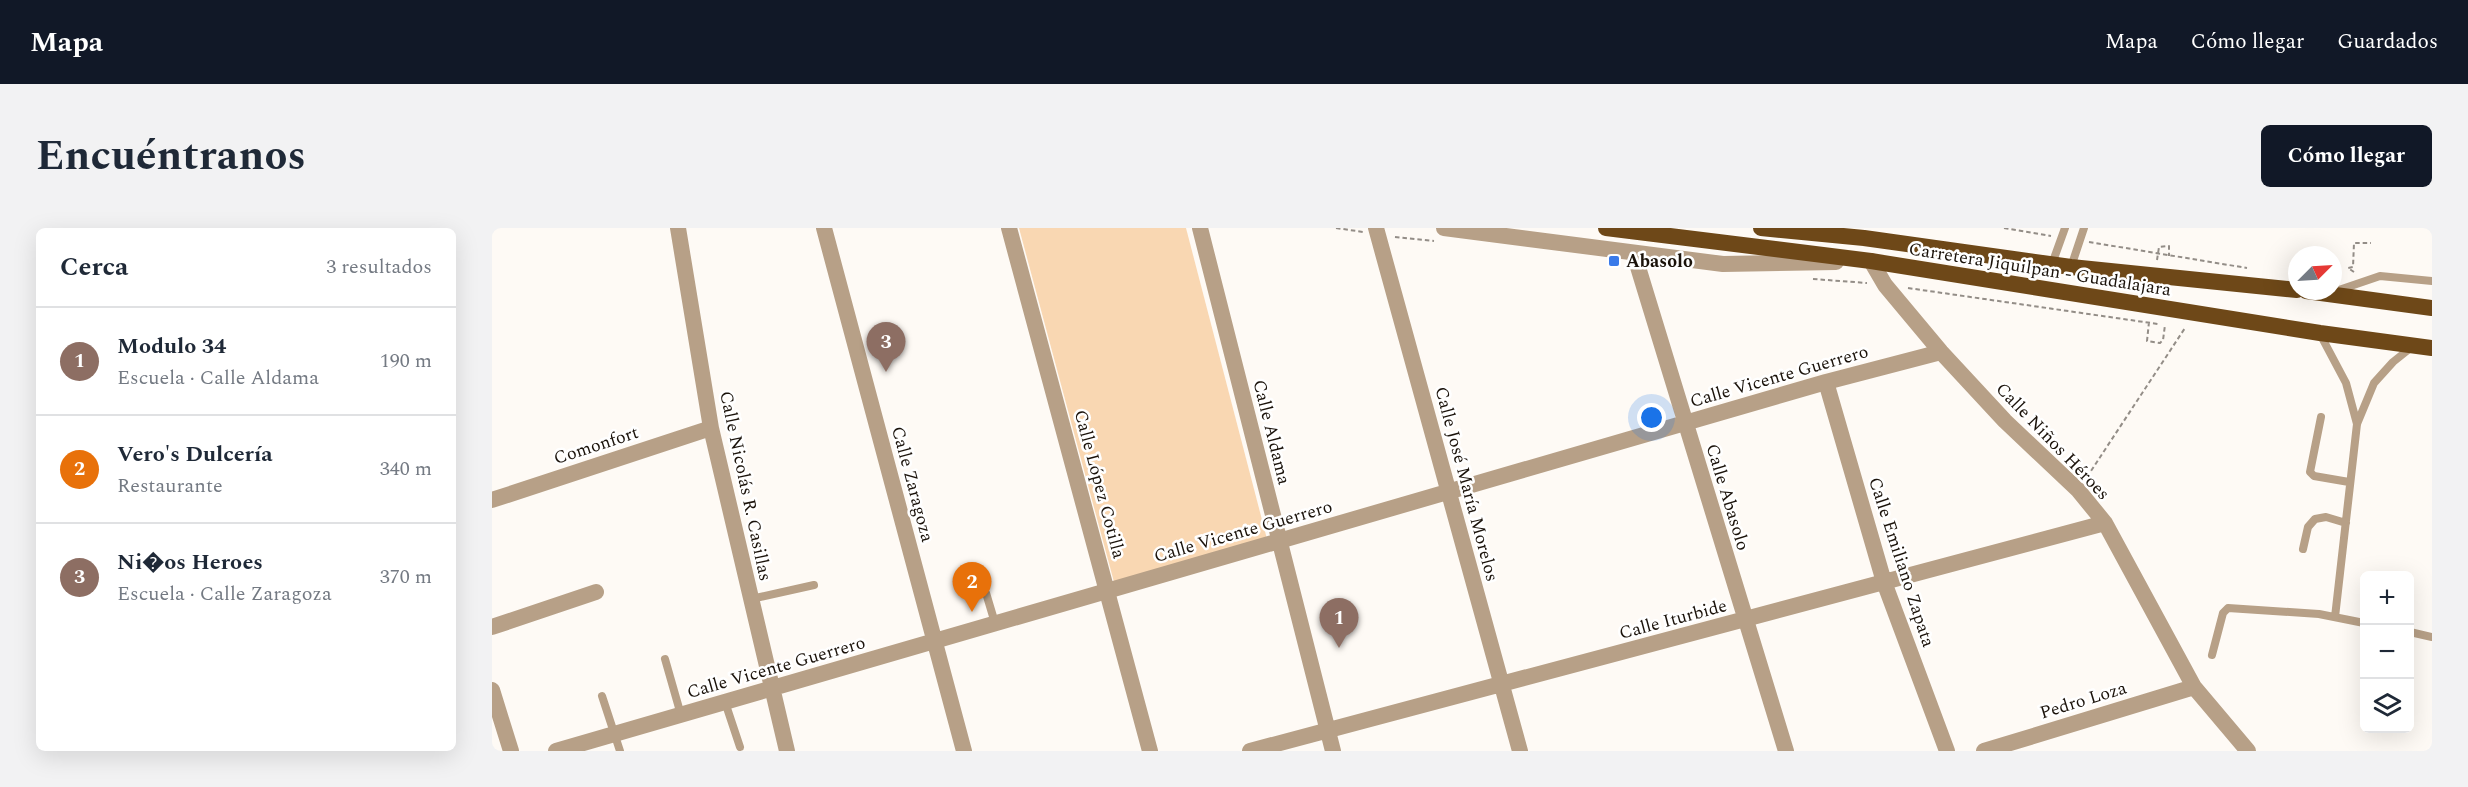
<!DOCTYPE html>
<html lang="es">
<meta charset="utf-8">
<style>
:root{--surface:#fff;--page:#f2f2f3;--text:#1f2937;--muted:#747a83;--line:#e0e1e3;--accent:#111827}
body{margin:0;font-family:Spectral,serif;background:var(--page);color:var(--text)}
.controls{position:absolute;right:18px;bottom:18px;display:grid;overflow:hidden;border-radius:9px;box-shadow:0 6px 24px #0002}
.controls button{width:54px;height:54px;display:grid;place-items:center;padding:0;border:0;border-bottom:2px solid var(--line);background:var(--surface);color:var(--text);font:30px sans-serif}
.compass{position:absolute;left:1796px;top:18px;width:54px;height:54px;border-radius:50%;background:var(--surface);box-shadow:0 6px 24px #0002;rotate:66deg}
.you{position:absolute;left:1160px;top:190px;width:21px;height:21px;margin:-15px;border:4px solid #fff;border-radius:50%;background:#1a73e8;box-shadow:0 0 0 9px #1a73e833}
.badge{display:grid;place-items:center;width:39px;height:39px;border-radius:50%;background:var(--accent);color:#fff;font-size:20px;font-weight:700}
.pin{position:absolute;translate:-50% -50px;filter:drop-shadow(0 2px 3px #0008)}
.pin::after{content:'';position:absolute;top:32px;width:21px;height:18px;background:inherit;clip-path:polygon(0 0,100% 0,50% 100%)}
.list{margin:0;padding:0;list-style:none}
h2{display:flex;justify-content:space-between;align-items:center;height:78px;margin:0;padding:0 24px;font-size:26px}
h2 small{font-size:20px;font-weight:400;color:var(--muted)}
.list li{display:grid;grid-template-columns:39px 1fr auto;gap:18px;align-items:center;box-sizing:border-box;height:108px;padding:0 24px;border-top:2px solid var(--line)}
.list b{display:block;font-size:22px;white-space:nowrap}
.list p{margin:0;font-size:20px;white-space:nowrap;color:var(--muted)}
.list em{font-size:20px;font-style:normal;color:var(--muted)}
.icon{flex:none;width:33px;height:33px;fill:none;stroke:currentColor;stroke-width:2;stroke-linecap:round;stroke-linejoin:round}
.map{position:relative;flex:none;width:1940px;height:523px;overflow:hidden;border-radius:9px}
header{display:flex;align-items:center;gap:36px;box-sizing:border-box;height:84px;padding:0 30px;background:var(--accent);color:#fff}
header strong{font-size:28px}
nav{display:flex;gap:33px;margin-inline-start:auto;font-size:21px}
.intro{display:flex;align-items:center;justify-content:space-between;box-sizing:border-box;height:144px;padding:0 36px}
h1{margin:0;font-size:42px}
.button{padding:15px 27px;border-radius:9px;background:var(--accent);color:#fff;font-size:21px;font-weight:700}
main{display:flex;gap:36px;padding:0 36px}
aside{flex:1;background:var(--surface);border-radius:9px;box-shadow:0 6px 24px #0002}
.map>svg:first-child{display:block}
.green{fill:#f9d7b2}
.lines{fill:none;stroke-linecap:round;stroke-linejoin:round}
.path{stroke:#938d87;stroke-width:2;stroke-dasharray:4.5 3;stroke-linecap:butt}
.service{stroke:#b7a087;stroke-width:8}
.minor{stroke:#b7a087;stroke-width:16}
.tertiary{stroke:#b7a087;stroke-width:16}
.trunk{stroke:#6e4818;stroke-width:16}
.poi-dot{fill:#3a7ae9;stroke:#fff;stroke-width:2}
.labels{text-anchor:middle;stroke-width:5;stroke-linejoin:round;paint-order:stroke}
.poi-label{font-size:18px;font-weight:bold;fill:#1a120a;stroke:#fff;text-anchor:start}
.street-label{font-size:18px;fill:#1a120a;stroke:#fff}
</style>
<header>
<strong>Mapa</strong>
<nav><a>Mapa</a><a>Cómo llegar</a><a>Guardados</a></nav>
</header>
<div class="intro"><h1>Encuéntranos</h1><a class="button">Cómo llegar</a></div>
<main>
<aside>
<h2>Cerca<small>3 resultados</small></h2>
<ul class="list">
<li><span class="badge" style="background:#8d6e63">1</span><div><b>Modulo 34</b><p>Escuela · Calle Aldama</p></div><em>190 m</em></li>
<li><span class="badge" style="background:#e8710a">2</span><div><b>Vero's Dulcería</b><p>Restaurante</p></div><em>340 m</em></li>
<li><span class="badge" style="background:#8d6e63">3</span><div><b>Ni�os Heroes</b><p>Escuela · Calle Zaragoza</p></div><em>370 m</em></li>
</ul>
</aside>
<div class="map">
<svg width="1940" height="523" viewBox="0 0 1940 523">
<rect width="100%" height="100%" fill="#fefaf5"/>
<path class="green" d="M527 0H694L775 311 622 354Z"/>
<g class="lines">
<path class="path" d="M844 0 871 4
M1512 0 1559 8
M903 9 942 13
M1597 14 1755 40
M1665 32 1667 19 1677 18V28
M1862 44 1856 40 1861 39 1862 15H1879
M1321 51 1375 55
M1416 60 1666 96
M1657 94 1655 113 1668 115 1671 112 1673 97
M1595 249 1693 100"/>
<path class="service" d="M1560 36 1573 0
M1579 39 1592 0
M1844 63 1888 48 1940 53
M1828 106 1854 155 1865 196
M1829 189 1818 244 1822 248 1857 254
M1811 321 1816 299 1823 291 1834 289 1854 295
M494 365 503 395
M259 371 322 357
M1843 389 1865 196 1882 155 1901 134 1921 118
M1918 404 1940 409
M1720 427 1731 385 1736 380 1827 386 1872 395
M173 431 189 487
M110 468 128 523
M233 474 248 519"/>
<path class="minor" d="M186 0 219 200 295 523
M332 0 472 523
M517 0 658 523
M708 0 841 523
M884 0 1028 523
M1142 26 1294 523
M1379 33 1393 57 1449 124 1513 193 1586 262 1613 295 1702 459 1756 523
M1334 154 1392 354 1455 523
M0 272 219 200
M0 399 104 364
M0 462 19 523
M64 523 1334 154 1449 124
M758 523 1613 295
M1492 523 1702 459"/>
<path class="tertiary" d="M952 0 1231 36 1344 34"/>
<path class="trunk" d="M1114 0 1379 33 1828 105 1940 120
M1269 0 1372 10 1579 39 1805 62
M1814 63 1940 80"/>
</g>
<rect class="poi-dot" x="1116" y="27" width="12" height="12" rx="3"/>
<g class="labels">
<g class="poi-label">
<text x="1134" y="39">Abasolo</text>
</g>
<g class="street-label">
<text transform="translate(1548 41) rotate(9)" y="6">Carretera Jiquilpan - Guadalajara</text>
<text transform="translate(1287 148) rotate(-16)" y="6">Calle Vicente Guerrero</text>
<text transform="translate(780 204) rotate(76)" y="6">Calle Aldama</text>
<text transform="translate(1561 213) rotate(46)" y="6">Calle Niños Héroes</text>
<text transform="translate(104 217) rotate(-18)" y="6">Comonfort</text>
<text transform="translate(421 256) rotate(75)" y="6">Calle Zaragoza</text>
<text transform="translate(608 256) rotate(75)" y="6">Calle López Cotilla</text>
<text transform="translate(975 256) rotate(75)" y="6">Calle José María Morelos</text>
<text transform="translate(254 258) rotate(78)" y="6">Calle Nicolás R. Casillas</text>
<text transform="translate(1236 269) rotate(73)" y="6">Calle Abasolo</text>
<text transform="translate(751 303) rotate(-16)" y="6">Calle Vicente Guerrero</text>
<text transform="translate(1410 334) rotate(72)" y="6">Calle Emiliano Zapata</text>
<text transform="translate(1181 391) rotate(-15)" y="6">Calle Iturbide</text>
<text transform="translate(284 439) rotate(-16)" y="6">Calle Vicente Guerrero</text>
<text transform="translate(1591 472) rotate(-17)" y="6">Pedro Loza</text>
</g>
</g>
</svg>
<div class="controls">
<button>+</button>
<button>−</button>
<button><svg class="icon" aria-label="layers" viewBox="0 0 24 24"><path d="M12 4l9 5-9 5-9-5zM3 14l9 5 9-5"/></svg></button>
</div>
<svg class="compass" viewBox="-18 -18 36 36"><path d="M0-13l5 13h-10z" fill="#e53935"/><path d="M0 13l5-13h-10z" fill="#747a83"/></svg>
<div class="you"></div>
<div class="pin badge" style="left:847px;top:420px;background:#8d6e63">1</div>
<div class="pin badge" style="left:480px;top:384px;background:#e8710a">2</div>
<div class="pin badge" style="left:394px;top:144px;background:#8d6e63">3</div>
</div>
</main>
